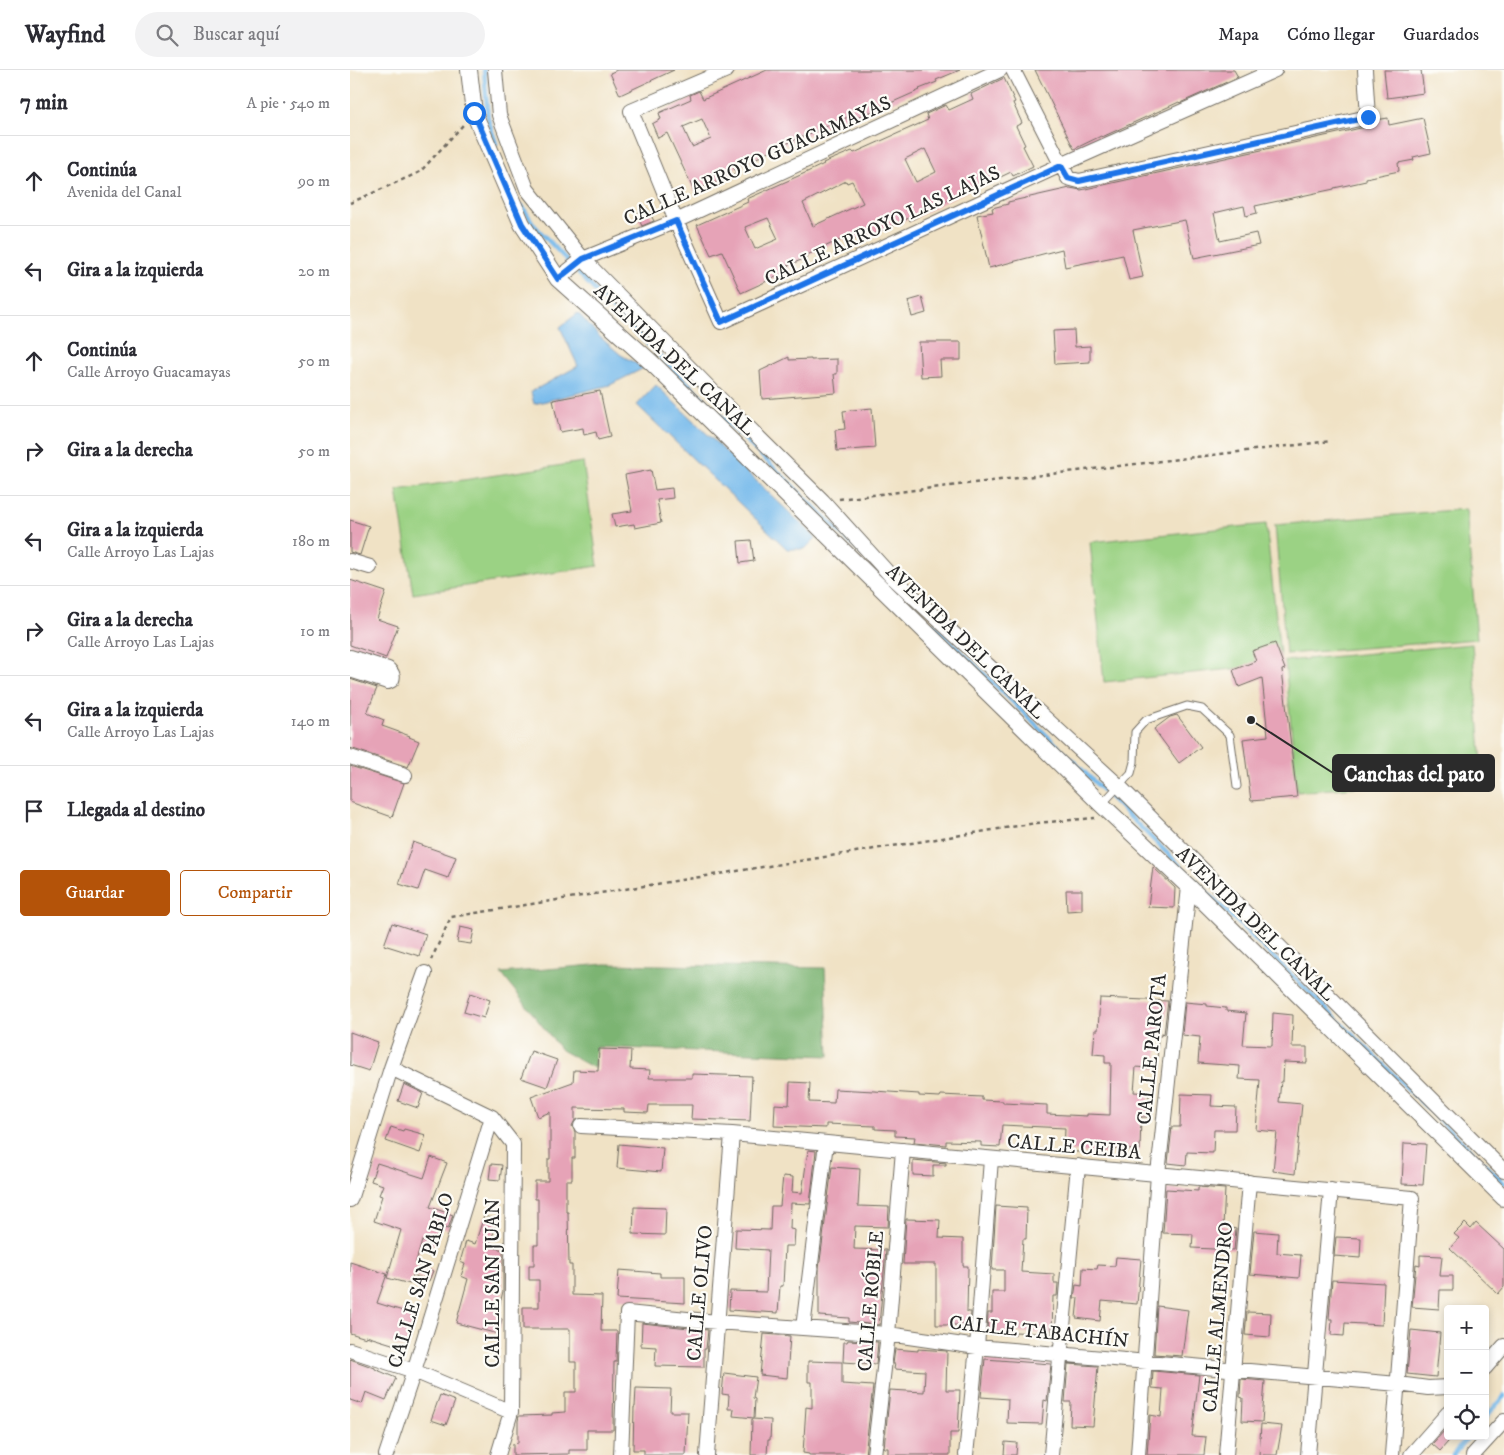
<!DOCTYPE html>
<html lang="es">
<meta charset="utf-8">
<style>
:root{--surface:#fff;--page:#f2f2f3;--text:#2b2b33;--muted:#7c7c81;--line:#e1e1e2;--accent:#b45309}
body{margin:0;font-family:"IM FELL DW Pica",serif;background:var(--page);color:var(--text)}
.controls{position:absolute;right:15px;bottom:15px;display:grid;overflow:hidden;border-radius:5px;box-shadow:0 2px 8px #0003}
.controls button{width:45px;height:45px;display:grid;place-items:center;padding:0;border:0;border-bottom:1px solid var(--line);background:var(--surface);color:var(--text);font:25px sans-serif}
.stop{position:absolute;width:15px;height:15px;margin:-11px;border:4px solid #1a73e8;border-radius:50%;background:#fff}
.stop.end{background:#1a73e8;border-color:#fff;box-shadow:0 1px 5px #0008}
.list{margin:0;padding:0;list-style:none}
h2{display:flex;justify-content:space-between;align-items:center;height:65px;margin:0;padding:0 20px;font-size:21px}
h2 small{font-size:16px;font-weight:400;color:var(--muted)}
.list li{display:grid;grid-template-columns:32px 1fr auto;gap:15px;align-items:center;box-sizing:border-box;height:90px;padding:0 20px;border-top:1px solid var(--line)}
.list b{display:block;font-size:19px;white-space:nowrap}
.list p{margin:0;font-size:16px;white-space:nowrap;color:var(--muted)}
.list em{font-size:16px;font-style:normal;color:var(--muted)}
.actions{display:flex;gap:10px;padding:15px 20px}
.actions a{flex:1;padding:11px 0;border:1px solid var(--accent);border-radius:5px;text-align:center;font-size:18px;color:var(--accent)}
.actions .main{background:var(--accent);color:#fff}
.icon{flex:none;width:28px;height:28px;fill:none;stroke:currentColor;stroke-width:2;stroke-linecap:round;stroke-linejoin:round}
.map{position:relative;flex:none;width:1154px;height:1385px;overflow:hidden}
header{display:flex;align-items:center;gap:30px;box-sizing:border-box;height:70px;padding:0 25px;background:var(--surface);border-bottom:1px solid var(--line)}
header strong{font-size:24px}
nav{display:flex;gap:28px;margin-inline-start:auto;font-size:18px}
.search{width:350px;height:45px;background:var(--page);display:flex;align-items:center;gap:12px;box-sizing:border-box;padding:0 18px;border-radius:28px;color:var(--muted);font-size:19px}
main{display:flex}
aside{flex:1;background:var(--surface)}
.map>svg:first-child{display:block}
.green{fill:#9bd284;stroke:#637e58}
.forest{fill:#7cb472;stroke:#54704e}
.water{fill:#74b9eb;stroke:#50728b}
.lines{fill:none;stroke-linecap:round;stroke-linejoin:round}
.stream{stroke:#74b9eb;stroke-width:4.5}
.building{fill:#e6a3b7;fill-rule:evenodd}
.service-casing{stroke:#706b61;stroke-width:9}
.minor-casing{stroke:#706b61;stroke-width:16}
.tertiary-casing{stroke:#706b61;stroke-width:18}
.path{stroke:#706b61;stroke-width:2.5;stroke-dasharray:4 4;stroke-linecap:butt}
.service{stroke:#fff;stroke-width:7}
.minor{stroke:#fff;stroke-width:14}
.tertiary{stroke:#fff;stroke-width:16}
.route{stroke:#1a73e8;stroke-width:6}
.labels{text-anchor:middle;stroke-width:4.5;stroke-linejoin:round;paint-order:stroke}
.street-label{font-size:20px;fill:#2b2b2b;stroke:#fdfcf7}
.leader{fill:none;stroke:#2b2b2b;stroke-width:2}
.callout-dot{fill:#2b2b2b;stroke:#fdfcf7;stroke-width:2}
.callout{fill:#2b2b2b;stroke:#2b2b2b;stroke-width:2}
.callout-label{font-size:21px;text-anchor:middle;font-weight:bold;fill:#fff}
</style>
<header>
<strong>Wayfind</strong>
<div class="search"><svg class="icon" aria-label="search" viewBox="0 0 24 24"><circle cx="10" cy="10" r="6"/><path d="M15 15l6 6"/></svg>Buscar aquí</div>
<nav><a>Mapa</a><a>Cómo llegar</a><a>Guardados</a></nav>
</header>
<main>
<aside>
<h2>7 min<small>A pie · 540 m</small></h2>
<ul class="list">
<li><svg class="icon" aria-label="ahead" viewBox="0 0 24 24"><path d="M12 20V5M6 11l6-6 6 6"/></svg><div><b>Continúa</b><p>Avenida del Canal</p></div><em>90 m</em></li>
<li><svg class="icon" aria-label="left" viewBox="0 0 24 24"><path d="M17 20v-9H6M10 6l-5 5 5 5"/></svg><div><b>Gira a la izquierda</b></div><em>20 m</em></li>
<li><svg class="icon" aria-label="ahead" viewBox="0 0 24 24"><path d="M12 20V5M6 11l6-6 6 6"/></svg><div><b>Continúa</b><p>Calle Arroyo Guacamayas</p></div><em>50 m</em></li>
<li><svg class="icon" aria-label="right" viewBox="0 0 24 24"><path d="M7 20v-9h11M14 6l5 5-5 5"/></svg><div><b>Gira a la derecha</b></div><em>50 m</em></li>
<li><svg class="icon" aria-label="left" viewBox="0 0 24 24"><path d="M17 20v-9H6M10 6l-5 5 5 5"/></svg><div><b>Gira a la izquierda</b><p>Calle Arroyo Las Lajas</p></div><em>180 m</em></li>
<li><svg class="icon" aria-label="right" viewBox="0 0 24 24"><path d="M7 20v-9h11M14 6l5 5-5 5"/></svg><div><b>Gira a la derecha</b><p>Calle Arroyo Las Lajas</p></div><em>10 m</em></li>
<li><svg class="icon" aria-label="left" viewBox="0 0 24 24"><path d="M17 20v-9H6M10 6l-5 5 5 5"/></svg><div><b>Gira a la izquierda</b><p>Calle Arroyo Las Lajas</p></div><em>140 m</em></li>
<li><svg class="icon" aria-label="arrive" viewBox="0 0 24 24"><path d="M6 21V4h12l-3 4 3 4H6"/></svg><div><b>Llegada al destino</b></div></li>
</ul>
<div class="actions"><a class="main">Guardar</a><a>Compartir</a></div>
</aside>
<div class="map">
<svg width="1154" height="1385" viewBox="0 0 1154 1385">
<rect width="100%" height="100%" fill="#fdfcf7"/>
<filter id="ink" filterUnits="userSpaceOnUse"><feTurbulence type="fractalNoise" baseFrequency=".02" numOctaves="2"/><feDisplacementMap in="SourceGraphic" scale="10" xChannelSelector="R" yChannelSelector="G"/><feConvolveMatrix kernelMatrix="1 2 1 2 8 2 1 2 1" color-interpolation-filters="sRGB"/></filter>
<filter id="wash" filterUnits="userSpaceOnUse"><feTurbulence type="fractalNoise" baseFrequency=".0096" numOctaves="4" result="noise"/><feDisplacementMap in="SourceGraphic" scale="20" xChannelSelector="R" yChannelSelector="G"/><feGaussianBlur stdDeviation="1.12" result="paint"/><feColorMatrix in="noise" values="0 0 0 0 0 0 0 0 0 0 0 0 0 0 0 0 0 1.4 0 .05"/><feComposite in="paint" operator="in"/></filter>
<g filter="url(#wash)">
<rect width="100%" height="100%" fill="#f0e2c5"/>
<path class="green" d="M233 392 248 496 63 524 47 420Z
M1116 439 1127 569 936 584 925 455Z
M916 454 931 594 754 612 740 472Z
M1122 574 1133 706 947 722 935 591Z"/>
<path class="forest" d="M255 894 475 898 479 986 246 977 244 998 211 980 151 903Z"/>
<path class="water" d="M228 243 250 267 271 285 294 298 260 315 184 334 181 322 228 296 210 257Z
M306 315 466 468 455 479H437L287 335Z"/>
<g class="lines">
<path class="stream" d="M134 0 138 49 146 74
M172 136 184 155 265 242 515 487
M583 554 1154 1113
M1135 1348 1154 1326
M1103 1385 1119 1366"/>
</g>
<g id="blocks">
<path class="building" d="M267 0H324L270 25 260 3Z
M417 0H610L586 10 587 12 569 19 570 20 500 51 498 47 410 85 411 86 384 98 386 104 344 121 317 63 308 68 302 54 311 49 309 43 341 29 340 25 349 21 353 29ZM352 49 361 69 342 77 333 57Z
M685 0H884L888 7 830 33 829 32 752 67 751 66 724 79Z
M1034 0H1071L1074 23 1037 28Z
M654 8 665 32 663 33 672 53 666 56 675 75 673 76 683 96 663 106 661 102 636 114 635 112 594 132 560 151 559 148 520 166 518 163 497 173 495 168 485 172 457 185 458 187 437 196 439 201 391 223 372 181 361 185 347 155 398 132 397 129 455 103 474 94 473 93 502 81 504 83 578 50 576 44 596 35 599 40 623 29 621 24ZM575 79 586 102 566 112 555 89ZM496 111 497 113 502 111 513 133 463 156 453 133ZM418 148 428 169 405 179 395 157Z
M1038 48 1039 55 1073 48 1081 83 1063 87 1064 90 1048 93 1049 101 1016 108V111L984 118V119L905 136 907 143 896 146 894 136 864 143 870 171 906 163 909 175 844 188 835 150 783 160 793 207 779 210 773 185 715 197 712 179 639 198 627 145 643 142 642 138 658 134V132L720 118 731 120 1020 56 1026 50Z
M297 138 304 151 292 156 286 144Z
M572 227 576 243 562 247 558 231Z
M724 260 725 277 740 276V292L705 294 703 261Z
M569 272H611V290H590L591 306 571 307Z
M439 287V290L461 289V290L487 289V304H484L486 323 412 329 410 301Z
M250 321 260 367 248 370 246 362 234 365 233 358 210 362 203 330Z
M522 338 525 378 487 381 485 360 495 359 493 341Z
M301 400 305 420 322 418 323 428 307 430 311 453 285 458 284 454 265 457 262 444 282 441 275 405Z
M0 450 19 456 10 485 0 482Z
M401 470 404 491 390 493 388 471Z
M0 510 36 522 27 549 48 556 36 588 0 575Z
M925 573 935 599 932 600 947 727 901 731 893 669 918 666 912 608 889 617 883 600 906 591 902 581Z
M0 609 27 618 17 643 34 650 32 656 60 666 59 667 69 671 58 697 0 678Z
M827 645 851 677 829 693 804 659 820 647Z
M0 696 54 713 42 747 0 732Z
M63 772 106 787 98 808 75 800 68 820 49 814Z
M803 797 825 818 824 838 798 837Z
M716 820H732V840L717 841Z
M42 853 76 864 69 886 34 875Z
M110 857 124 860 121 874 107 872Z
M120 923 140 930 134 948 114 942Z
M750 928 818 931 814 964 811 963V966H808L807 999 786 997 784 1022 799 1023 798 1047H791L790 1080 755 1079V1084L714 1081 715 1058 652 1055 650 1077 631 1076V1072L596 1071V1075L564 1072 565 1067 545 1066V1060L525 1059V1056L476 1054V1058L424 1056 425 1034 439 1035 440 1012 460 1013 459 1032 484 1033 485 1019 524 1021 569 1024V1026L590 1027 591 1025 632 1027V1030L653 1031V1033L697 1035V1044L737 1046V1044L760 1045 761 993H755V985L743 984 745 960H748Z
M835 932 857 934V936L876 938V941L896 943 893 975 922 976 923 943 943 945 942 977H957V993L934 992 933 1011H931L929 1032 952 1034 945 1104 923 1101 927 1062 906 1060 910 1010 889 1009 890 996 848 993 850 967 832 965Z
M0 962 28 972 19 1001 0 995Z
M249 979 281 980 280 999 300 1000 299 1008H342V1004L402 1006 400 1051 341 1049 342 1035H299L298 1043 274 1042V1039L225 1038V1050L222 1056 225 1062V1088H222V1110H216V1142H218L219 1195H222V1225L252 1226 251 1261H267L266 1292H264L263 1360H237V1380H219V1384L163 1385V1374L168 1373V1351L169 1346 202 1345V1343L215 1342V1322H226V1292H220V1259H173V1237H189V1210H179V1195H184V1175H188V1129H185V1111H198V1089H200V1042L188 1047 181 1027 223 1012 224 1000 248 1001Z
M181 981 207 990 197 1017 171 1008Z
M54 1014 73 1023 68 1038 48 1031Z
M831 1024 862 1025 861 1036 886 1037 885 1060H864L863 1083 837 1082 836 1095 818 1093 822 1057H830Z
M41 1057 53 1061 54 1059 76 1065 70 1083 36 1071Z
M1054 1073 1076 1074 1073 1115 1052 1114Z
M269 1074 313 1078 311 1102 267 1098Z
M458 1080 466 1081 460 1134 441 1133 440 1159 445 1160 444 1176H435L433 1216H430L428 1243 379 1240 380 1221 416 1222 418 1180 385 1178 386 1159 420 1160 421 1136H430L433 1106 443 1107 442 1122 452 1123Z
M81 1087 97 1093 80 1137 103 1145 98 1159 90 1157 84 1175 72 1171 65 1195 83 1201 79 1211 63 1205 60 1214 37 1208 51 1160 24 1151 32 1126 29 1125 33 1115 21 1111 27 1093 74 1108Z
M563 1090 596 1093V1095H583V1106L563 1105Z
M141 1094 152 1095 150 1110 139 1109Z
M482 1097 510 1099 508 1136 539 1137 538 1157 505 1156 504 1179 536 1180 529 1255 499 1252V1248L469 1246V1199Z
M848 1117 875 1119 873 1156 886 1159 884 1180 842 1178 843 1164 813 1163 816 1119 848 1121Z
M646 1136 677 1138 676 1169H673L671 1202 704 1204V1213H708L707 1226H703L702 1264 665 1262V1265L637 1264 638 1243H642V1222H654V1200H642Z
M284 1137 316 1138 315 1165 283 1164Z
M134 1146 148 1150 139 1176 153 1180V1221L147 1247 152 1249 148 1264 106 1253 118 1209 111 1206 115 1194 110 1192 116 1171 125 1174Z
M556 1149 590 1150 589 1168 613 1169V1196H618L617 1242H621L620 1255H586V1194H553Z
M1115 1153 1121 1159 1126 1153 1154 1179V1217L1148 1224 1100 1178 1109 1168 1104 1164Z
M904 1161 928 1163 927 1183 951 1185 949 1208 900 1204Z
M986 1167 1011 1168 1010 1188 984 1186Z
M1070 1185 1092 1186 1090 1206H1103V1220H1090L1089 1239 1062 1237 1066 1194 1070 1195Z
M766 1187 791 1189 787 1234 752 1231 750 1251 726 1248 728 1228H724L726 1215 732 1216 733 1198 747 1199 748 1195 765 1196Z
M0 1192 37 1204 27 1233 66 1245 55 1278 16 1266V1268L0 1263Z
M269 1200 310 1203V1207H335V1233L267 1229Z
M982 1210 1034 1213 1032 1255 995 1253 994 1266 981 1265 982 1249H979Z
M807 1236 838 1240 832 1286 804 1284Z
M897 1242 921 1243 920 1267 895 1265Z
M292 1253 358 1260 356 1279H354V1297L305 1296 306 1277 291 1276Z
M1061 1260 1090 1263 1086 1307 1057 1304Z
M414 1264 440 1266 437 1308 410 1305Z
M498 1270 528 1272 526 1294 493 1292 494 1272H497Z
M545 1279 568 1281V1279L597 1281 596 1320H610L608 1363H600V1385H538V1378H534L540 1320 574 1322 575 1301 544 1299 545 1294H543Z
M0 1289 25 1298V1299L46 1308 36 1330 16 1322 12 1334 0 1330Z
M635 1289 701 1294 697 1331 694 1330 692 1354 657 1353 658 1329 631 1327Z
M458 1291 492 1292V1314L523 1316 515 1385H459V1384L453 1383 456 1337 462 1338V1312H458Z
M718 1294 748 1296 743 1356 720 1355 721 1332H715Z
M803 1301 849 1305 842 1366 856 1367 854 1385H797L800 1345 811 1347 813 1319 802 1318Z
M374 1303 406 1307 403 1328 405 1329 404 1348 383 1346 384 1339H378L379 1325 372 1324Z
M891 1309 915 1311 912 1352 892 1351 893 1328 890 1327Z
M286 1318 321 1319 320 1342H338L336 1385H294V1380H283L284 1337H285Z
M90 1325 105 1331 96 1355 81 1350Z
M402 1349 421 1350 420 1370H418L417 1385H401Z
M911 1354 932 1356 927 1385H909Z
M1098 1357V1372L1090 1381 1082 1374Z
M655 1372 667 1373 666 1385H654Z"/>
</g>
</g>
<g filter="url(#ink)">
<use href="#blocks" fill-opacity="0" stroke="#706b61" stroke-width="1"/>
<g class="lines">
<defs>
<path id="service" d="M752 734 781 703 784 692 785 662 796 650 837 636 852 639 880 665 887 716"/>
<path id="minor" d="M145 0 149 45 177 119 233 189 384 343 473 431 540 505 769 716 1154 1101
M377 0 281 41 326 151 371 252 711 95 925 0
M663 0 718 108 729 111 1018 47 1015 0
M208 209 233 189 326 151 650 0
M0 491 20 497
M0 587 38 599C42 603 44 605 42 610L38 612 0 600
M0 687 55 705
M41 998 142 1047 163 1074 161 1342 148 1385
M231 1056 382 1064 1062 1128 1042 1385
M0 1130 41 998 75 903
M453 1258 476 1073
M0 1280 64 1301 161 1342
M1135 1298 1154 1276
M36 1385 64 1301 142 1047
M271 1385 277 1243 367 1252 538 1264 627 1277 1048 1314 1078 1318 1098 1317
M357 1385 382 1064
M524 1385 538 1264 553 1080
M616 1385 627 1277 641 1089
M701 1385 728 1096
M788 1385 808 1104 839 817
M876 1385 899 1112
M958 1385 981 1120
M1061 1385 1098 1343
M1123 1385 1154 1351"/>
<path id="tertiary" d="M119 0 124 43 172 154 208 209 302 293 751 734 839 817 1154 1128"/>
</defs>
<use href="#service" class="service-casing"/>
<use href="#minor" class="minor-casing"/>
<use href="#tertiary" class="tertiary-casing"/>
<path class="path" d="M0 133 70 102 113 55
M489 429 981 371
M81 890 101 847 686 753 745 748"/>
<use href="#service" class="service"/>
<use href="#minor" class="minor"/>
<use href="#tertiary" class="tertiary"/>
</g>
</g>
<g class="lines" filter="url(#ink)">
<path class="route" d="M124 43 172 154 208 209 233 189 326 151 371 252 711 96 718 108 729 111 1018 47"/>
</g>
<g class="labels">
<g class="street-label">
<text transform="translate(407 90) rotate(-24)" y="7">CALLE ARROYO GUACAMAYAS</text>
<text transform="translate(532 155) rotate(-25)" y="7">CALLE ARROYO LAS LAJAS</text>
<text transform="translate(325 289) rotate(43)" y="7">AVENIDA DEL CANAL</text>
<text transform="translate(616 571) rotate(44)" y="7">AVENIDA DEL CANAL</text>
<text transform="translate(906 853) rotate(44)" y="7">AVENIDA DEL CANAL</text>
<text transform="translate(801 979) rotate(-84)" y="7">CALLE PAROTA</text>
<text transform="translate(724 1076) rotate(5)" y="7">CALLE CEIBA</text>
<text transform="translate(70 1210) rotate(-73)" y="7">CALLE SAN PABLO</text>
<text transform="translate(142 1213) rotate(-90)" y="7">CALLE SAN JUAN</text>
<text transform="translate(349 1223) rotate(-85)" y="7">CALLE OLIVO</text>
<text transform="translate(520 1231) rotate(-85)" y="7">CALLE RÓBLE</text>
<text transform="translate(867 1247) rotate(-85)" y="7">CALLE ALMENDRO</text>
<text transform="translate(689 1261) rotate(6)" y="7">CALLE TABACHÍN</text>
</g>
</g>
<path class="leader" d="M901 650L983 703"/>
<circle class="callout-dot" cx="901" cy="650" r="5"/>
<rect class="callout" x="983" y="685" width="161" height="36" rx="5"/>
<g class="callout-label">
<text x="1064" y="711">Canchas del pato</text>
</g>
</svg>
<div class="controls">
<button>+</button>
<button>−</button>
<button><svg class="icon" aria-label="locate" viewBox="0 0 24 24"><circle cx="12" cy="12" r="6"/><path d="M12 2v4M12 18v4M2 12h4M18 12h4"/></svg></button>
</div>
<div class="stop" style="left:124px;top:43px"></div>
<div class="stop end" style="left:1018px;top:47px"></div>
</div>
</main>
